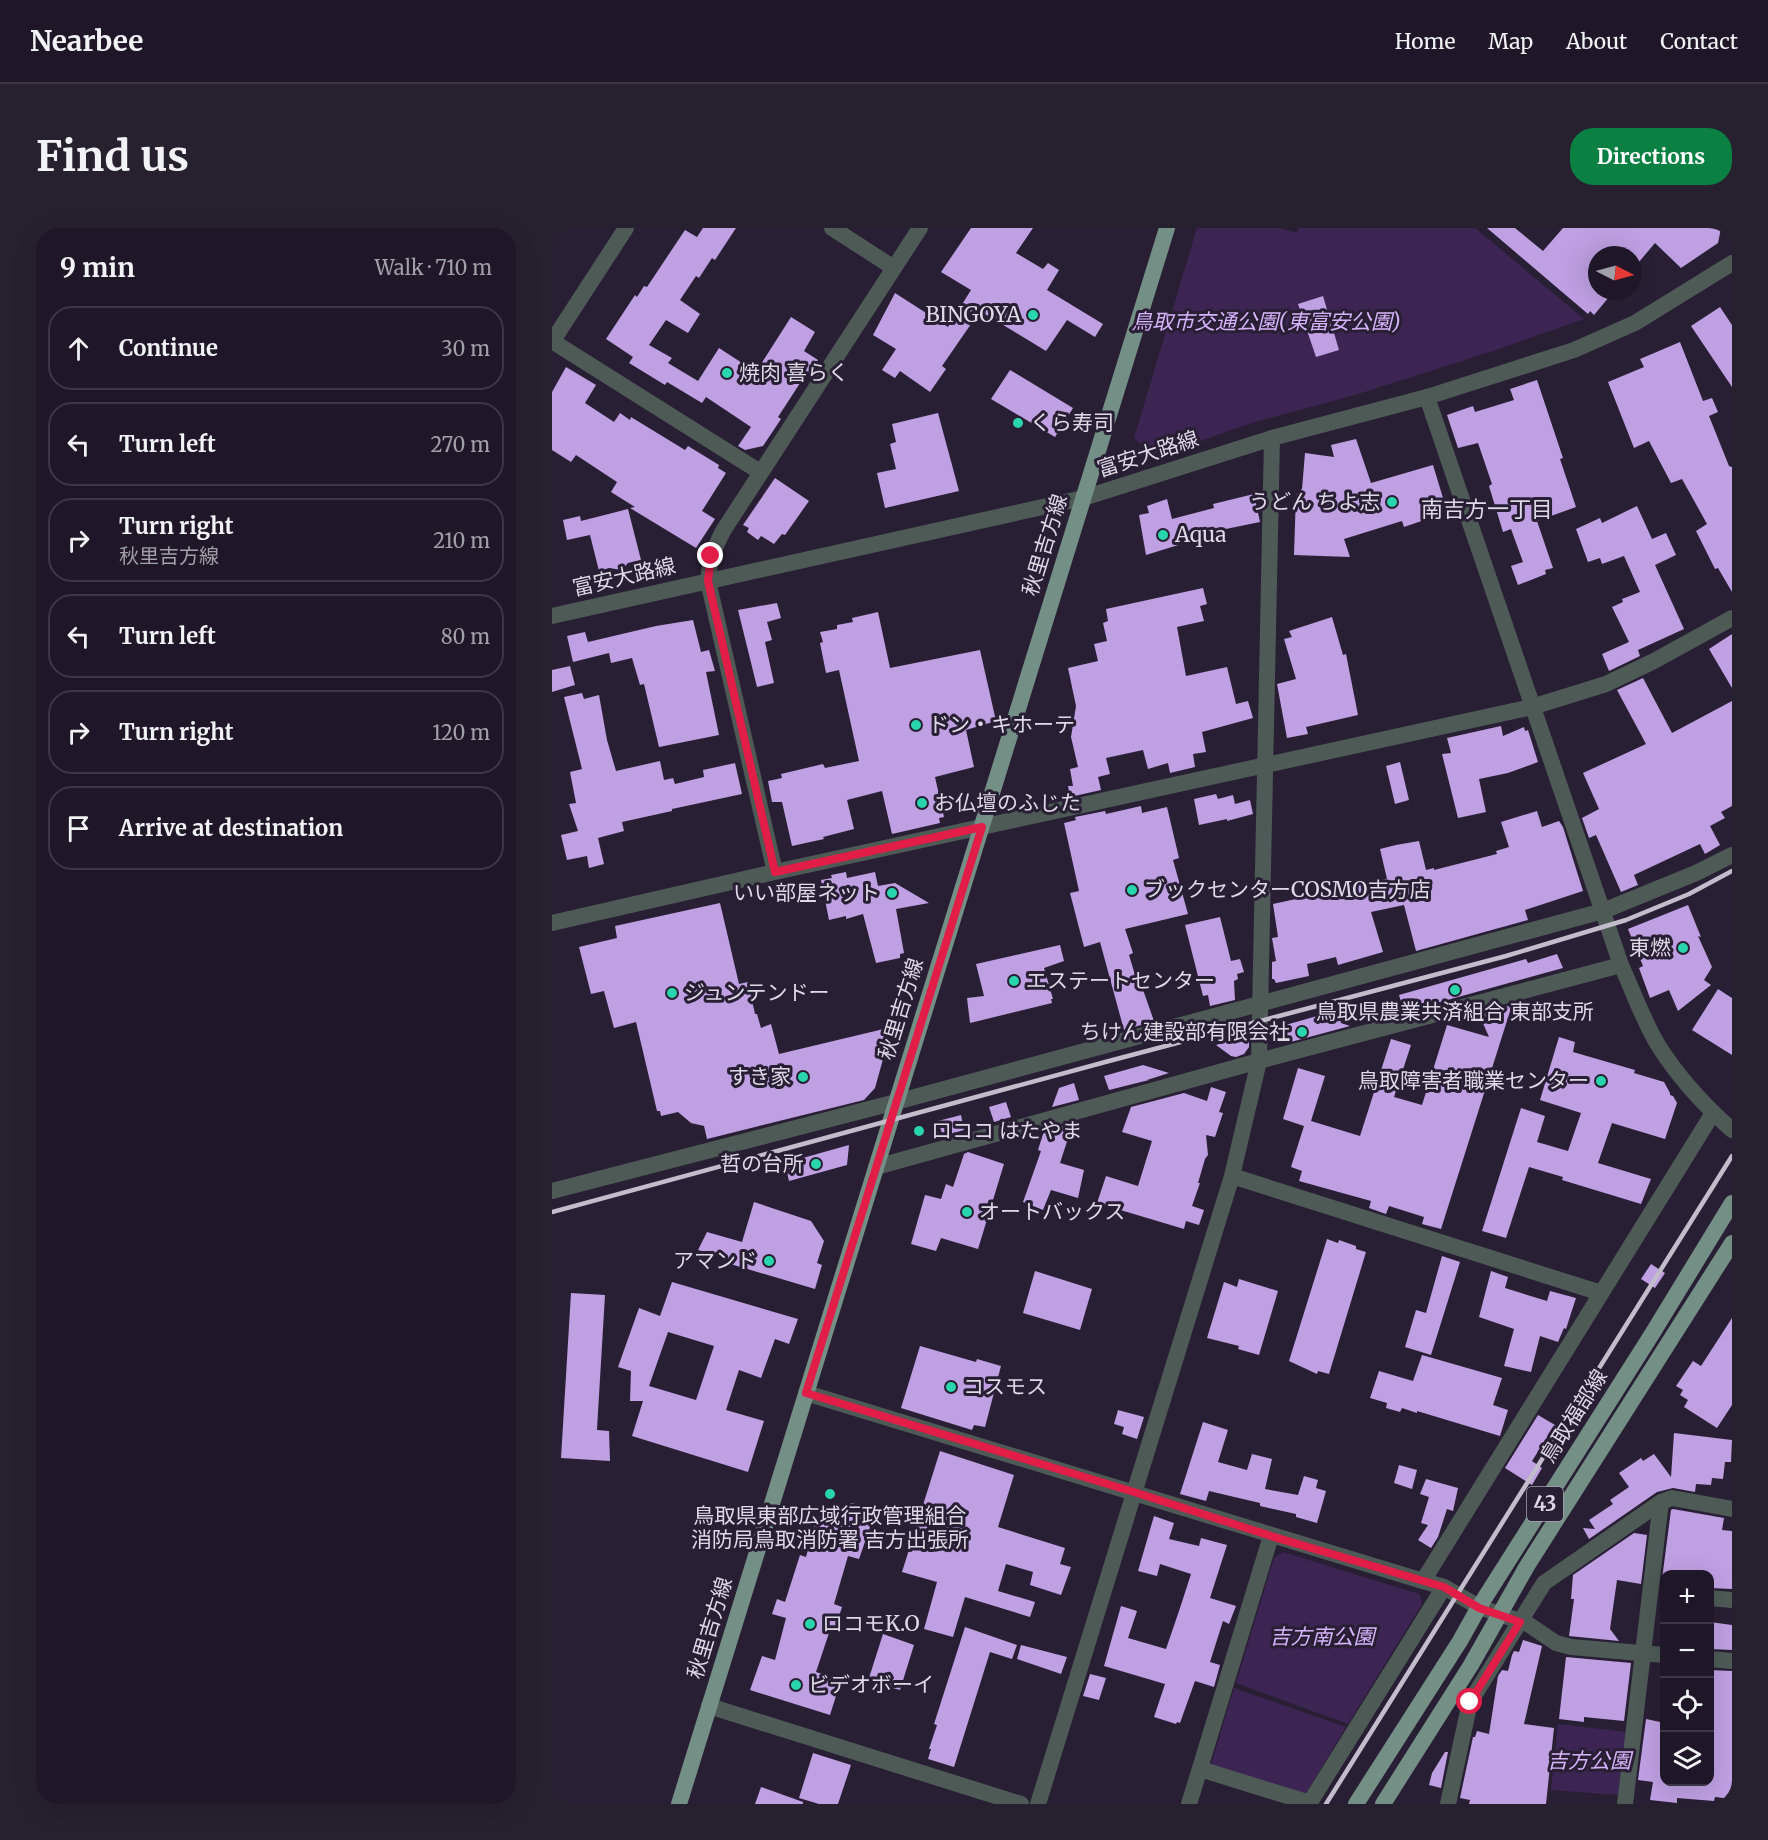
<!DOCTYPE html>
<meta charset="utf-8">
<style>
:root{--surface:#1f1727;--page:#27202f;--text:#f1f3f6;--muted:#a19fa7;--line:#3c3644;--accent:#0b8043}
body{margin:0;font-family:Merriweather,"Noto Sans JP",serif;background:var(--page);color:var(--text)}
.controls{position:absolute;right:18px;bottom:18px;display:grid;overflow:hidden;border-radius:12px;box-shadow:0 6px 24px #0002}
.controls button{width:54px;height:54px;display:grid;place-items:center;padding:0;border:0;border-bottom:2px solid var(--line);background:var(--surface);color:var(--text);font:30px sans-serif}
.compass{position:absolute;left:1036px;top:18px;width:54px;height:54px;border-radius:50%;background:var(--surface);box-shadow:0 6px 24px #0002;rotate:96deg}
.stop{position:absolute;width:18px;height:18px;margin:-14px;border:4px solid #e11d48;border-radius:50%;background:#fff}
.stop.end{background:#e11d48;border-color:#fff;box-shadow:0 2px 6px #0008}
.list{margin:0;padding:0;list-style:none}
h2{display:flex;justify-content:space-between;align-items:center;height:78px;margin:0;padding:0 24px;font-size:26px}
h2 small{font-size:20px;font-weight:400;color:var(--muted)}
.list li{display:grid;grid-template-columns:39px 1fr auto;gap:18px;align-items:center;box-sizing:border-box;height:84px;margin:0 12px 12px;padding:0 12px;border:2px solid var(--line);border-radius:24px}
.list b{display:block;font-size:22px;white-space:nowrap}
.list p{margin:0;font-size:20px;white-space:nowrap;color:var(--muted)}
.list em{font-size:20px;font-style:normal;color:var(--muted)}
.icon{flex:none;width:33px;height:33px;fill:none;stroke:currentColor;stroke-width:2;stroke-linecap:round;stroke-linejoin:round}
.map{position:relative;flex:none;width:1180px;height:1576px;overflow:hidden;border-radius:24px}
header{display:flex;align-items:center;gap:36px;box-sizing:border-box;height:84px;padding:0 30px;background:var(--surface);border-bottom:2px solid var(--line)}
header strong{font-size:28px}
nav{display:flex;gap:33px;margin-inline-start:auto;font-size:21px}
.intro{display:flex;align-items:center;justify-content:space-between;box-sizing:border-box;height:144px;padding:0 36px}
h1{margin:0;font-size:42px}
.button{padding:15px 27px;border-radius:24px;background:var(--accent);color:#fff;font-size:21px;font-weight:700}
main{display:flex;gap:36px;padding:0 36px}
aside{flex:1;background:var(--surface);border-radius:24px;box-shadow:0 6px 24px #0002}
.map>svg:first-child{display:block}
.green{fill:#3c2553}
.building{fill:#bfa0e3;fill-rule:evenodd}
.lines{fill:none;stroke-linecap:round;stroke-linejoin:round}
.minor{stroke:#4d5a56;stroke-width:16}
.tertiary{stroke:#4d5a56;stroke-width:16}
.primary{stroke:#749086;stroke-width:16}
.rail{stroke:#c2bccb;stroke-width:4.5}
.route{stroke:#e11d48;stroke-width:8}
.poi-dot{fill:#29d5ac;stroke:#291f34;stroke-width:2}
.labels{text-anchor:middle;stroke-width:6;stroke-linejoin:round;paint-order:stroke}
.shield{fill:#291f34;stroke:#a8a1b1;stroke-width:1.5}
.shield-label{font-size:20px;font-weight:bold;fill:#dfd9e7}
.poi-label{font-size:21px;fill:#dfd9e7;stroke:#291f34;text-anchor:start}
.park-label{font-size:21px;font-style:italic;fill:#d6b4fb;stroke:#291f34}
.street-label{font-size:21px;fill:#dfd9e7;stroke:#291f34}
.neighbourhood-label{font-size:22px;fill:#dfd9e7;stroke:#291f34}
</style>
<header>
<strong>Nearbee</strong>
<nav><a>Home</a><a>Map</a><a>About</a><a>Contact</a></nav>
</header>
<div class="intro"><h1>Find us</h1><a class="button">Directions</a></div>
<main>
<aside>
<h2>9 min<small>Walk · 710 m</small></h2>
<ul class="list">
<li><svg class="icon" aria-label="ahead" viewBox="0 0 24 24"><path d="M12 20V5M6 11l6-6 6 6"/></svg><div><b>Continue</b></div><em>30 m</em></li>
<li><svg class="icon" aria-label="left" viewBox="0 0 24 24"><path d="M17 20v-9H6M10 6l-5 5 5 5"/></svg><div><b>Turn left</b></div><em>270 m</em></li>
<li><svg class="icon" aria-label="right" viewBox="0 0 24 24"><path d="M7 20v-9h11M14 6l5 5-5 5"/></svg><div><b>Turn right</b><p>秋里吉方線</p></div><em>210 m</em></li>
<li><svg class="icon" aria-label="left" viewBox="0 0 24 24"><path d="M17 20v-9H6M10 6l-5 5 5 5"/></svg><div><b>Turn left</b></div><em>80 m</em></li>
<li><svg class="icon" aria-label="right" viewBox="0 0 24 24"><path d="M7 20v-9h11M14 6l5 5-5 5"/></svg><div><b>Turn right</b></div><em>120 m</em></li>
<li><svg class="icon" aria-label="arrive" viewBox="0 0 24 24"><path d="M6 21V4h12l-3 4 3 4H6"/></svg><div><b>Arrive at destination</b></div></li>
</ul>
</aside>
<div class="map">
<svg width="1180" height="1576" viewBox="0 0 1180 1576">
<rect width="100%" height="100%" fill="#291f34"/>
<path class="green" d="M645 0H727L745 5 747 0H923L1032 91 941 123 803 167 700 195 613 225H599L582 210Z
M731 1324 867 1366 870 1376 796 1496 684 1455 722 1330Z
M682 1460 794 1499 753 1567 659 1537Z
M1006 1496 1075 1504 1067 1567 999 1562Z"/>
<path class="building" d="M151 0H184L163 32 160 30 147 50 144 48 128 72 148 86 136 105 114 92 97 117 120 130 116 135 146 153 167 120 204 144 239 89 263 104 252 123 266 132 254 150 252 149 226 189 229 191 211 218 193 222 186 218 199 199 154 169 150 175 115 154 113 157 77 135 81 129 54 111 83 67 85 69 92 58 95 59 133 2 145 9Z
M419 0H481L464 25 491 41 496 35 507 42 495 62 551 96 543 109 515 92 494 123 428 83 390 138 394 141 378 164 348 143 343 150 330 142 344 121 321 107 343 65 396 99 419 62 389 44Z
M935 0H963L991 23 1011 0H1169L1166 15 1129 40 1103 15 1081 41V27H1045V63H1062L1042 87 1038 83 1036 86Z
M771 68 787 122 764 129 746 76Z
M1168 79 1180 97V159L1139 98Z
M1128 114 1151 173 1160 170 1166 184 1157 188 1177 238 1180 239V364L1166 340 1163 341 1144 303 1155 296 1130 251 1119 255 1097 213 1082 220 1056 154 1092 139 1088 131Z
M14 139 44 157 33 175 62 194 68 185 78 192 79 189 133 222 136 218 167 237 166 240 174 245 150 283 163 291 144 320 78 280 83 279 59 264 65 254 24 227 19 234 0 222V164Z
M458 142 521 180 503 209 439 171Z
M985 152 1011 230 1008 231 1024 279 985 293 1001 340 993 342 994 346 966 357 959 338 971 334 959 301 951 304 937 258 940 256 926 215 906 220 895 187 921 178 923 184 962 172 958 161Z
M386 185 407 263 333 280 325 245 344 241 338 216 344 214 340 196Z
M804 211 819 255 881 237 894 280 882 283 884 288 852 299 850 293 792 311 798 329 742 327 744 266H748L749 261H750L753 225 782 229 779 217Z
M223 250 257 273 233 307 230 306 222 316 209 308 206 312 195 304 197 300 191 297Z
M702 266 708 294 664 303 665 305 594 327 587 287 597 285 595 278 615 271 620 291 662 280 661 276Z
M1085 278 1100 311 1114 305 1124 327 1103 337 1132 401 1086 422 1088 428 1057 443 1050 426 1077 414 1060 379 1071 374 1070 371 1088 364 1072 328 1050 336 1048 330 1036 334 1024 301 1048 290 1050 295Z
M76 281 89 332 76 335 70 342 57 340 47 343 38 307 15 312 11 292 28 288 29 293Z
M651 360 655 376 648 378 652 393 625 399 634 448 675 439 684 476 696 473 701 490 650 504 654 524 641 526 643 539 618 545 616 535 596 541 591 522 554 530 558 546 546 549 549 562 518 569 516 558H521L518 541 526 539 519 509 524 478 516 440 546 433 542 416 555 413 551 395 556 393 554 381Z
M225 375 229 390 215 394 220 412 213 414 222 455 205 459 186 382Z
M326 384 338 440 428 422 444 493 414 502 422 539 383 549 392 589 387 590 388 595 340 606 330 563 295 572 302 601 271 609 272 611 240 618 230 574H220L216 553 230 550 229 546 271 536 273 540 307 533 287 442 274 445 268 415 271 414 268 404 285 401V397L301 394 300 390Z
M780 389 791 427 794 426 806 487 754 499 756 506 735 510 725 456 744 451 732 411 740 409 737 403Z
M141 392 149 424 157 422 163 443 154 444 167 507 107 519 92 456 88 457 80 430 59 435 57 425 21 434 15 408 33 404 36 414 104 398Z
M1180 406V460L1157 421Z
M18 438 23 457 0 464V442Z
M1091 450 1120 505 1180 473V578L1169 584 1173 590 1158 598 1168 617 1153 626 1148 616 1082 647 1086 657 1069 664 1044 607 1037 610 1030 590 1047 581 1031 545 1094 516 1065 462Z
M30 465 32 471 47 467 55 512 64 543 108 533 112 552 121 550 123 556 152 549 151 542 183 535 190 566 120 581V583L70 594 72 603 46 610 52 636 37 640 35 628 15 632 9 607 26 603 17 576 24 575 18 544 30 541 12 469Z
M949 498 951 508 972 499 973 503 976 502 986 534 956 545 927 551 934 584 906 590 890 526 899 525 895 510Z
M848 534 857 572 843 576 834 538Z
M664 566 666 571 681 567 683 576 698 572 701 586 675 593V591L647 597 642 571Z
M589 578 590 585 615 579 627 630 621 632 636 686 573 701 581 725 577 727 587 760 590 759 602 793 572 802 548 714 532 719 518 665 527 663 512 595 524 592 523 589 553 583 554 586Z
M985 583 990 599 1007 593 1011 599 1031 663 973 682 976 692 864 723 852 677 819 684 831 724 786 737 784 729 755 736 757 748 724 755 722 751H720V734L724 733 720 710 726 709 721 676 835 651 828 621 844 617 867 613 874 642 882 640V642L945 626 944 623 957 619 949 594Z
M294 644 295 650 323 644 326 658 343 655 377 675 344 681 352 725 348 726V730L324 735 311 686 294 691V688L277 692 269 652 280 650 279 647Z
M168 675 187 756 196 754 203 786H205L209 800 219 796 227 826 340 799 323 860 312 872 155 911 152 898 139 895 126 884 109 888 108 883H105L84 794 62 800 52 763 39 766 27 719 65 710 63 698Z
M1136 677 1149 709 1146 708 1160 739 1152 752 1159 757 1126 783 1117 762 1098 770 1087 740 1091 738 1076 701Z
M668 689 679 733 688 731 692 744 685 746 686 751 682 753 683 772 658 778 656 767 651 768 633 697Z
M508 717 512 733 492 740 501 771H499L500 775 418 795 415 770 432 768 424 736Z
M1005 726 1011 740 852 784 847 767 974 731 976 735Z
M1166 761 1180 770V827L1140 802Z
M960 777 889 1001 870 996 872 989 837 978 834 986 817 980 819 973 747 953 750 943 739 939 752 898 731 891 746 840 773 848 759 893 808 908 839 811 859 817 842 869 870 877 895 797 937 809 927 786Z
M786 782 789 795 798 798 735 815 730 798Z
M694 808 697 809V819L692 826 684 829 679 828 664 817Z
M1007 809 1023 814 1021 824 1083 842 1082 845 1112 854 1118 865V867L1121 868 1125 875 1113 911 1060 895 1046 935 1099 951 1089 976 1010 952 1011 949 977 939 954 1010 930 1003 969 880 993 888 985 914 1016 923 1029 885 988 872Z
M591 837 617 845 595 852H597L557 862 552 848Z
M522 855 527 872 500 879 507 860Z
M659 859 674 864 667 884 671 885 663 909 654 907 656 927 653 931 646 955H648L640 978 652 982 647 997 634 993 632 1001 545 975 554 948 586 958 600 913 570 904 579 879 632 865 655 873Z
M454 874 459 889 442 894 437 879Z
M409 887 412 902 391 908 386 893Z
M521 895 508 935 532 942 526 970 499 962 491 982 471 974 489 923 486 922 492 903Z
M297 917 295 937 237 953 233 935Z
M416 924 452 936 426 1021 389 1010 384 1023 359 1016 373 967 389 971 394 956 401 959 412 926Z
M202 974 259 993 272 1013 265 1035 270 1037 263 1061 175 1035 177 1031 146 1022 155 1004 190 1014Z
M775 1011 786 1015 787 1012 804 1018V1021L814 1024 777 1146 766 1143 765 1146 737 1133Z
M890 1028 908 1034 879 1127 853 1119 864 1082 874 1085Z
M1099 1036 1113 1045 1103 1060 1089 1051Z
M483 1043 540 1061 528 1102 471 1085Z
M939 1043 956 1049 953 1060 995 1073 998 1063 1024 1070 1014 1101 1012 1100 1006 1114 988 1108 979 1144 952 1138 962 1101 927 1089Z
M687 1051 726 1063 707 1127 686 1121 687 1118 655 1110 672 1054 685 1059Z
M120 1054 246 1091 237 1116 223 1111 209 1150 187 1142 174 1182 212 1193 196 1244 80 1208 91 1173H78L79 1143 66 1139 87 1080 108 1088ZM116 1104 162 1118 144 1172 97 1158Z
M19 1065 53 1067 45 1201V1202L57 1203 58 1233 9 1230Z
M1180 1090V1177L1165 1200 1132 1179 1136 1172 1128 1167 1131 1162 1124 1158 1141 1133 1149 1138Z
M368 1118 424 1134 425 1131 449 1138 433 1199 422 1197 420 1202 349 1180Z
M870 1127 950 1150 941 1177 956 1182 948 1208 865 1183V1185L850 1180 848 1184 834 1180 835 1175 818 1170 827 1143 861 1153Z
M566 1182 592 1189 585 1211 570 1206 572 1199 562 1196Z
M986 1187 1003 1197 980 1233 990 1240 980 1257 953 1240Z
M651 1194 676 1202 666 1234 695 1242 700 1226 720 1231 713 1261 746 1267 752 1248 766 1252 764 1260 774 1263 765 1295 744 1289V1286L708 1278V1275L657 1263 654 1273 628 1266Z
M1122 1205 1180 1212 1179 1234H1173L1171 1251 1160 1250 1159 1257 1144 1256 1143 1264 1121 1260 1105 1264 1037 1311 1031 1300 1043 1301 1037 1292 1061 1276 1058 1272 1077 1259 1067 1245 1089 1230 1091 1233 1102 1226 1119 1249Z
M388 1223 462 1247 446 1299 513 1320 508 1336 519 1339 509 1367 478 1357 481 1344 454 1336 446 1363 483 1374 478 1389 413 1369 401 1409 372 1401 385 1354 350 1344Z
M847 1237 865 1242 860 1261 842 1255Z
M874 1251 906 1260 901 1283 895 1281 886 1309 879 1320 866 1312 876 1297 869 1295 877 1269 868 1266Z
M300 1275 324 1282 307 1331 296 1328 282 1376 290 1379 282 1404 278 1402 264 1444 289 1452 278 1487 198 1462 210 1428 223 1432 234 1390 220 1386 225 1371 233 1374 248 1327 254 1329 264 1291Z
M1121 1281 1172 1290 1170 1302 1180 1303V1361L1158 1360V1347H1113V1360L1109 1359 1119 1282Z
M602 1288 622 1295 617 1311 647 1318 649 1310 675 1317 658 1370 684 1378 677 1396 671 1393 658 1434 668 1437 662 1459 643 1453 628 1495 625 1494 624 1496 602 1489 613 1456 552 1438 569 1378 585 1383 576 1410 614 1421 628 1380 639 1346 608 1336 605 1348 586 1343Z
M1082 1305 1095 1307 1089 1356 1065 1352 1058 1401 1067 1413 1017 1408 1022 1371H1019L1021 1347Z
M1158 1394 1180 1397V1422L1158 1421Z
M413 1399 465 1417 460 1431 438 1424 402 1539 376 1531 379 1521H377L385 1497 382 1496Z
M331 1406 362 1417 348 1462 316 1453Z
M971 1412 990 1418 972 1496 1002 1500 994 1576H917L918 1572 908 1570 921 1509H923L925 1503 937 1506 946 1448 950 1442 956 1443 960 1427 962 1423 967 1424Z
M469 1417 515 1429 509 1446 465 1431Z
M1014 1429 1079 1435 1072 1493 1032 1489V1494L1007 1491Z
M1158 1442 1180 1443V1571L1163 1569 1162 1573 1125 1570V1575L1098 1572 1101 1554 1086 1552 1094 1491 1113 1495V1554H1158Z
M538 1446 554 1450 547 1472 531 1468Z
M893 1524H896L889 1560 877 1557 880 1545Z
M261 1525 299 1537 286 1576H267L247 1570Z
M209 1559 251 1574V1576H203Z"/>
<g class="lines">
<path class="minor" d="M280 0 342 40
M0 113 208 244
M875 169 1069 737C1081 763 1091 792 1106 817 1126 849 1153 878 1180 902
M223 644 156 353 159 328 171 303 368 0
M0 695 223 644 980 479 1054 456 1102 433 1180 390
M324 939 707 833 1069 737
M680 948 1049 1065
M0 963 344 874 1051 683 1144 645 1180 627
M254 1165 871 1353 1161 885
M871 1353 892 1359 927 1379 976 1396 1004 1415 1019 1419 1112 1427
M1158 1370 1180 1372
M1158 1431 1180 1433
M157 1478 469 1576
M648 1541 758 1575
M486 1576 680 948 707 833 720 210
M637 1576 719 1308
M757 1576 892 1359
M896 1576 918 1474 992 1355 1109 1274 1120 1270 1180 1281
M1073 1576 1109 1274"/>
<path class="tertiary" d="M0 114 74 0
M0 388 531 270 720 210 875 169 1022 122 1083 95 1180 35"/>
<path class="primary" d="M127 1576 615 0
M804 1576 908 1413 927 1379 1100 1106 1180 975
M831 1576 919 1437 975 1338 1180 1015"/>
<path class="rail" d="M0 984 557 833 954 728 1074 692 1137 666 1180 643
M774 1576 1180 928"/>
</g>
<g class="lines">
<path class="route" d="M159 328 156 353 223 644 430 599 254 1165 582 1264 719 1308 892 1359 927 1380 968 1394 918 1474"/>
</g>
<g class="poi-dot">
<circle cx="481" cy="87" r="6"/>
<circle cx="175" cy="145" r="6"/>
<circle cx="466" cy="195" r="6"/>
<circle cx="840" cy="274" r="6"/>
<circle cx="611" cy="307" r="6"/>
<circle cx="364" cy="497" r="6"/>
<circle cx="370" cy="575" r="6"/>
<circle cx="580" cy="662" r="6"/>
<circle cx="340" cy="665" r="6"/>
<circle cx="1131" cy="720" r="6"/>
<circle cx="462" cy="753" r="6"/>
<circle cx="903" cy="762" r="6"/>
<circle cx="120" cy="765" r="6"/>
<circle cx="750" cy="804" r="6"/>
<circle cx="251" cy="849" r="6"/>
<circle cx="1049" cy="853" r="6"/>
<circle cx="367" cy="903" r="6"/>
<circle cx="264" cy="936" r="6"/>
<circle cx="415" cy="984" r="6"/>
<circle cx="217" cy="1033" r="6"/>
<circle cx="399" cy="1159" r="6"/>
<circle cx="278" cy="1266" r="6"/>
<circle cx="258" cy="1396" r="6"/>
<circle cx="244" cy="1457" r="6"/>
</g>
<g class="labels">
<rect class="shield" x="975" y="1259" width="36" height="34" rx="4.5"/>
<g class="shield-label">
<text x="993" y="1283">43</text>
</g>
<g class="poi-label">
<text x="469" y="94" text-anchor="end">BINGOYA</text>
<text x="187" y="152">焼肉 喜らく</text>
<text x="478" y="202">くら寿司</text>
<text x="828" y="281" text-anchor="end">うどん ちよ志</text>
<text x="623" y="314">Aqua</text>
<text x="376" y="504">ドン・キホーテ</text>
<text x="382" y="582">お仏壇のふじた</text>
<text x="592" y="669">ブックセンターCOSMO吉方店</text>
<text x="328" y="672" text-anchor="end">いい部屋ネット</text>
<text x="1119" y="727" text-anchor="end">東燃</text>
<text x="474" y="760">エステートセンター</text>
<text x="132" y="772">ジュンテンドー</text>
<text x="903" y="791" text-anchor="middle">鳥取県農業共済組合 東部支所</text>
<text x="738" y="811" text-anchor="end">ちけん建設部有限会社</text>
<text x="239" y="856" text-anchor="end">すき家</text>
<text x="1037" y="860" text-anchor="end">鳥取障害者職業センター</text>
<text x="379" y="910">ロココ はたやま</text>
<text x="252" y="943" text-anchor="end">哲の台所</text>
<text x="427" y="991">オートバックス</text>
<text x="205" y="1040" text-anchor="end">アマンド</text>
<text x="411" y="1166">コスモス</text>
<text x="278" y="1295" text-anchor="middle">鳥取県東部広域行政管理組合<tspan x="278" dy="24">消防局鳥取消防署 吉方出張所</tspan></text>
<text x="270" y="1403">ロコモK.O</text>
<text x="256" y="1464">ビデオボーイ</text>
</g>
<g class="park-label">
<text x="714" y="101">鳥取市交通公園(東富安公園)</text>
<text x="770" y="1416">吉方南公園</text>
<text x="1037" y="1540">吉方公園</text>
</g>
<g class="street-label">
<text transform="translate(596 226) rotate(-18)" y="7">富安大路線</text>
<text transform="translate(493 317) rotate(-73)" y="7">秋里吉方線</text>
<text transform="translate(72 349) rotate(-13)" y="7">富安大路線</text>
<text transform="translate(349 781) rotate(-73)" y="7">秋里吉方線</text>
<text transform="translate(1022 1188) rotate(-58)" y="7">鳥取福部線</text>
<text transform="translate(158 1400) rotate(-73)" y="7">秋里吉方線</text>
</g>
<g class="neighbourhood-label">
<text x="935" y="289">南吉方一丁目</text>
</g>
</g>
</svg>
<div class="controls">
<button>+</button>
<button>−</button>
<button><svg class="icon" aria-label="locate" viewBox="0 0 24 24"><circle cx="12" cy="12" r="6"/><path d="M12 2v4M12 18v4M2 12h4M18 12h4"/></svg></button>
<button><svg class="icon" aria-label="layers" viewBox="0 0 24 24"><path d="M12 4l9 5-9 5-9-5zM3 14l9 5 9-5"/></svg></button>
</div>
<svg class="compass" viewBox="-18 -18 36 36"><path d="M0-13l5 13h-10z" fill="#e53935"/><path d="M0 13l5-13h-10z" fill="#a19fa7"/></svg>
<div class="stop" style="left:918px;top:1474px"></div>
<div class="stop end" style="left:159px;top:328px"></div>
</div>
</main>
